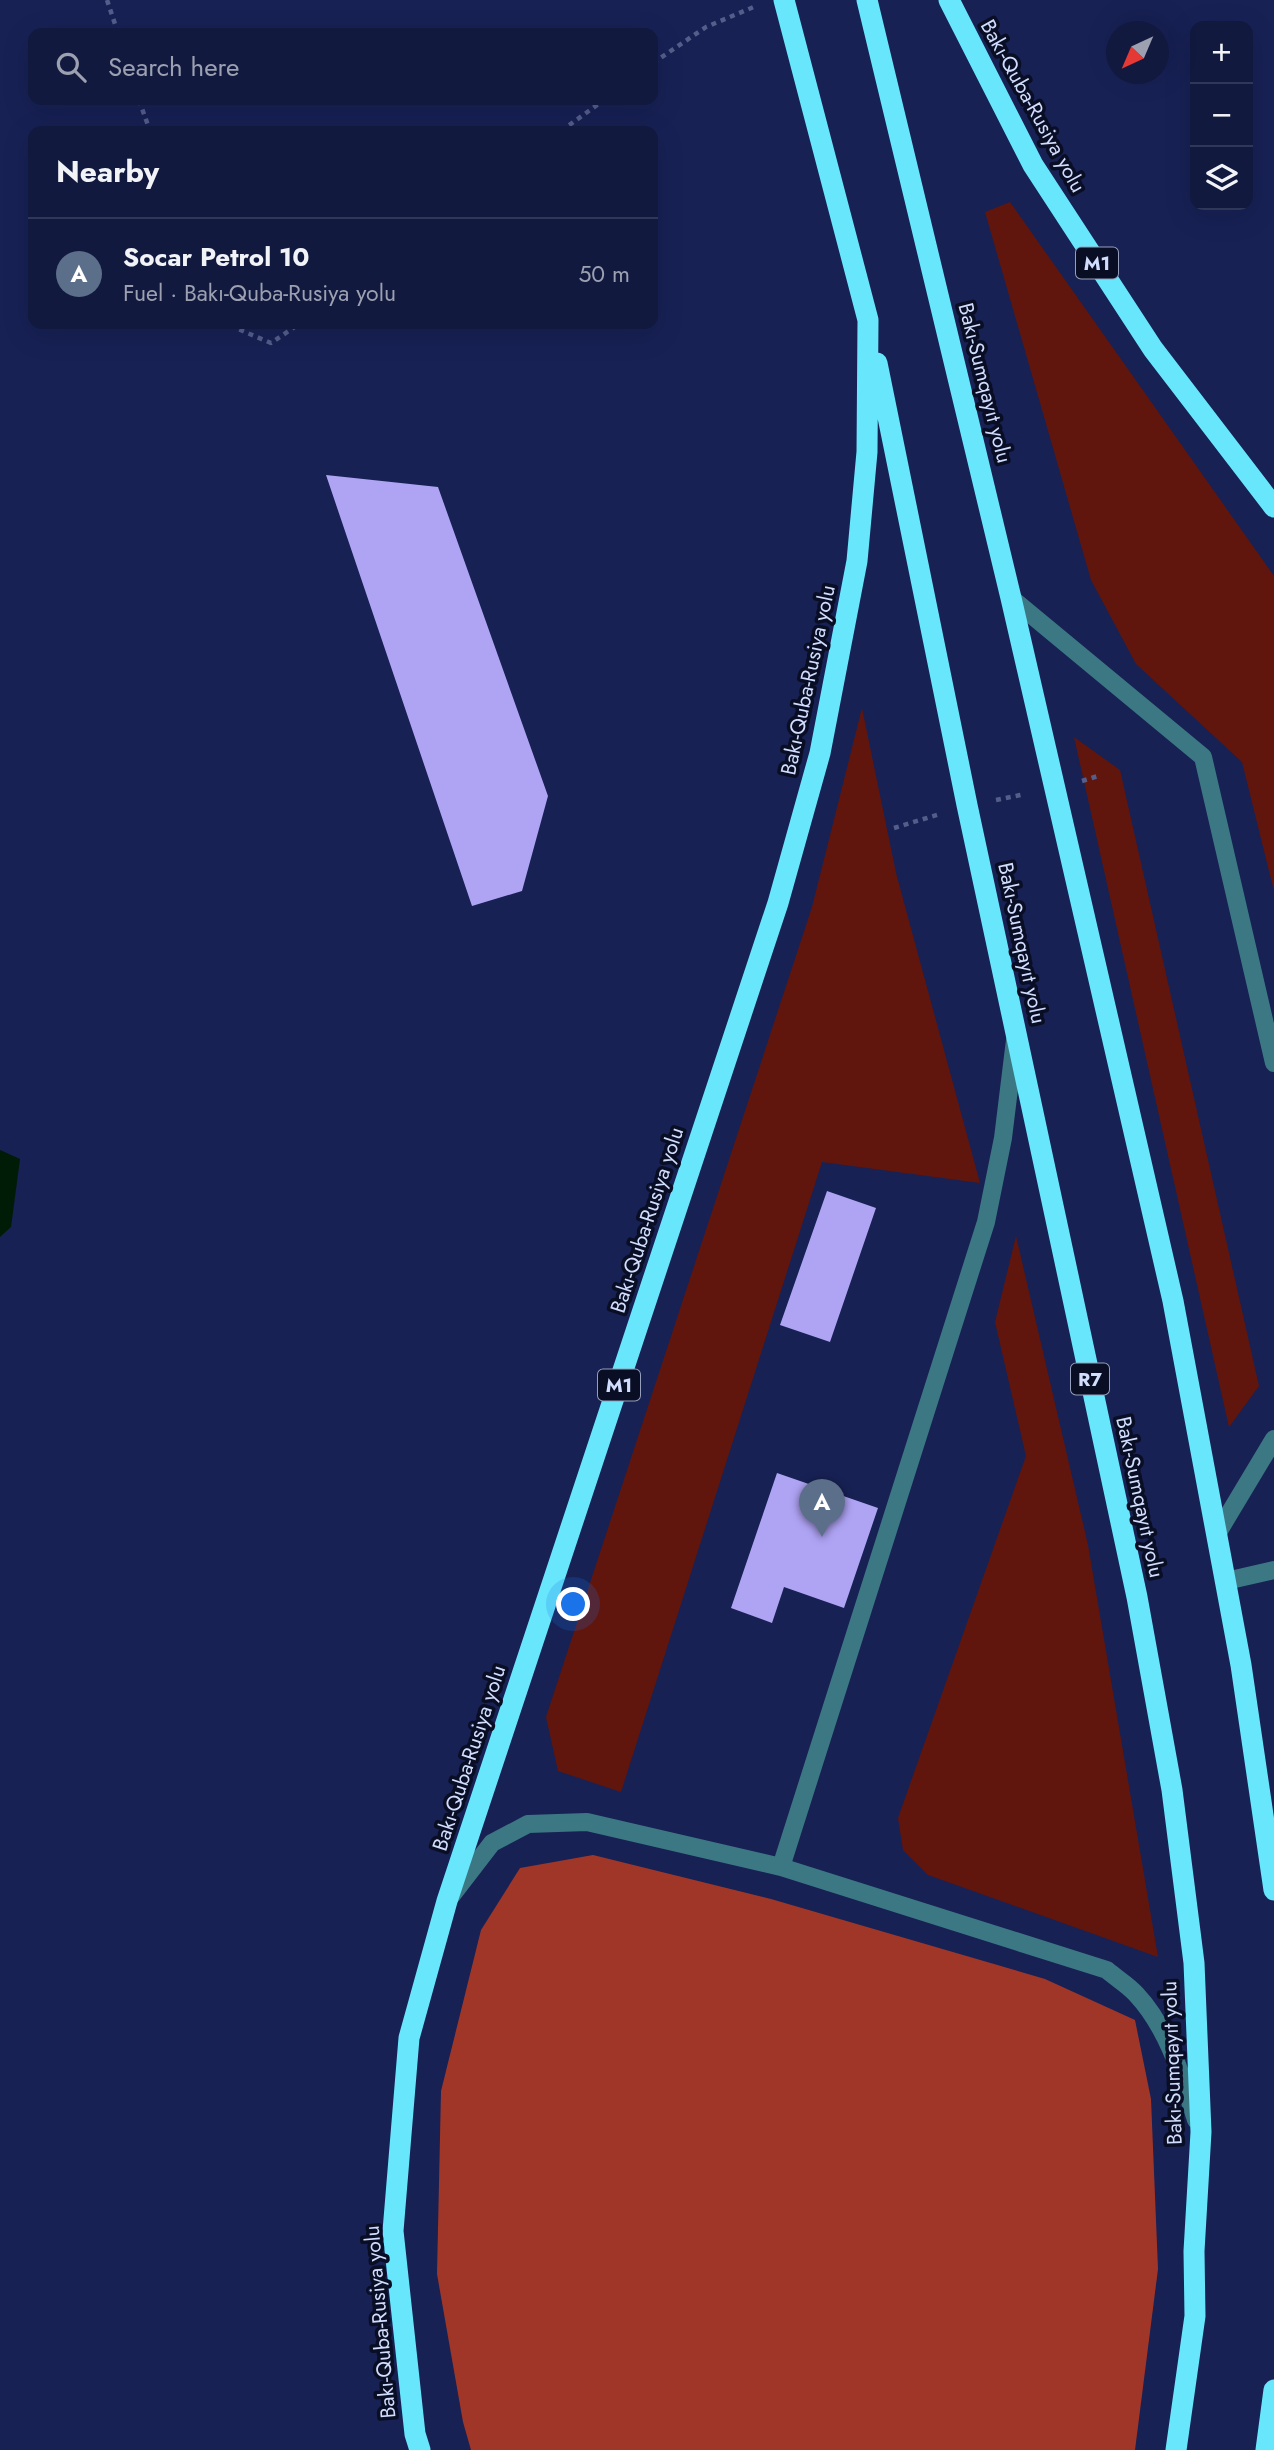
<!DOCTYPE html>
<meta charset="utf-8">
<style>
:root{--surface:#11193f;--page:#1e264a;--text:#f1f3f6;--muted:#9ca0b0;--line:#303859;--accent:#dbb233}
body{margin:0;font-family:Jost,sans-serif;background:var(--page);color:var(--text)}
.controls{position:absolute;right:21px;top:21px;display:grid;overflow:hidden;border-radius:14px;box-shadow:0 7px 28px #0002}
.controls button{width:63px;height:63px;display:grid;place-items:center;padding:0;border:0;border-bottom:2px solid var(--line);background:var(--surface);color:var(--text);font:35px sans-serif}
.compass{position:absolute;left:1106px;top:21px;width:63px;height:63px;border-radius:50%;background:var(--surface);box-shadow:0 7px 28px #0002;rotate:224deg}
.you{position:absolute;left:574px;top:1605px;width:24px;height:24px;margin:-18px;border:5px solid #fff;border-radius:50%;background:#1a73e8;box-shadow:0 0 0 10px #1a73e833}
.badge{display:grid;place-items:center;width:46px;height:46px;border-radius:50%;background:var(--accent);color:#fff;font-size:23px;font-weight:700}
.pin{position:absolute;translate:-50% -58px;filter:drop-shadow(0 2px 4px #0008)}
.pin::after{content:'';position:absolute;top:37px;width:24px;height:21px;background:inherit;clip-path:polygon(0 0,100% 0,50% 100%)}
.list{margin:0;padding:0;list-style:none}
h2{display:flex;justify-content:space-between;align-items:center;height:91px;margin:0;padding:0 28px;font-size:30px}
h2 small{font-size:23px;font-weight:400;color:var(--muted)}
.list li{display:grid;grid-template-columns:46px 1fr auto;gap:21px;align-items:center;box-sizing:border-box;height:112px;padding:0 28px;border-top:2px solid var(--line)}
.list b{display:block;font-size:26px;white-space:nowrap}
.list p{margin:0;font-size:23px;white-space:nowrap;color:var(--muted)}
.list em{font-size:23px;font-style:normal;color:var(--muted)}
.icon{flex:none;width:38px;height:38px;fill:none;stroke:currentColor;stroke-width:2;stroke-linecap:round;stroke-linejoin:round}
.map{position:relative;flex:none;width:1274px;height:2450px;overflow:hidden}
.search{position:absolute;background:var(--surface);box-shadow:0 7px 28px #0002;left:28px;top:28px;width:630px;height:77px;display:flex;align-items:center;gap:18px;box-sizing:border-box;padding:0 24px;border-radius:14px;color:var(--muted);font-size:26px}
.panel{position:absolute;background:var(--surface);box-shadow:0 7px 28px #0002;left:28px;top:126px;width:630px;height:203px;border-radius:14px}
.map>svg:first-child{display:block}
.green{fill:#61160d}
.forest{fill:#a03628}
.water{fill:#001b06}
.building{fill:#afa3f4}
.lines{fill:none;stroke-linecap:round;stroke-linejoin:round}
.path{stroke:#545e8b;stroke-width:4.5;stroke-dasharray:5 5;stroke-linecap:butt}
.minor{stroke:#3c7883;stroke-width:18}
.highway{stroke:#68e6fb;stroke-width:21}
.labels{text-anchor:middle;stroke-width:7;stroke-linejoin:round;paint-order:stroke}
.shield{fill:#090e24;stroke:#959fbc;stroke-width:2}
.shield-label{font-size:19px;font-weight:bold;fill:#d1ddfd}
.street-label{font-size:21px;fill:#d1ddfd;stroke:#090e24}
</style>
<div class="map">
<svg width="1274" height="2450" viewBox="0 0 1274 2450">
<rect width="100%" height="100%" fill="#172154"/>
<path class="green" d="M1010 202 1274 576V891L1242 762 1136 664 1091 580 985 212Z
M862 708 896 873 980 1183 822 1162 621 1792 558 1771 546 1717 812 907Z
M1074 737 1120 770 1259 1386 1229 1427Z
M1016 1236 1088 1545 1158 1957 928 1875 903 1850 898 1818 1026 1456 995 1322Z"/>
<path class="forest" d="M593 1855 771 1899 1045 1979 1135 2020 1151 2099 1158 2269 1135 2450H471L463 2422 437 2274 441 2091 481 1930 520 1868Z"/>
<path class="water" d="M0 1150 20 1159 11 1227 0 1237Z"/>
<path class="building" d="M326 475 438 487 548 796 522 891 472 906Z
M827 1191 876 1208 830 1342 780 1325Z
M777 1473 878 1508 844 1608 784 1587 772 1623 731 1608Z"/>
<g class="lines">
<path class="path" d="M107 0 118 33
M653 63 706 27 756 6
M139 100 150 131
M561 131 604 100
M231 324 238 329 271 343 299 324
M1082 781 1101 775
M996 800 1025 794
M894 828 940 814"/>
<path class="minor" d="M1011 598 1203 757 1274 1063
M1217 1534 1274 1439
M1226 1581 1274 1570
M781 1867 986 1222 1003 1138 1015 1040
M452 1895 492 1843 528 1824 587 1822 781 1867 1107 1970C1116 1978 1128 1985 1136 1994 1168 2028 1182 2077 1196 2120"/>
<path class="highway" d="M867 0 1011 598 1173 1301 1241 1665 1274 1890
M949 0 1033 165 1153 349 1274 507
M877 363 967 805 1137 1597 1172 1790 1194 1963 1201 2132 1194 2251 1195 2316 1176 2450
M420 2450 415 2434 393 2231 409 2038 447 1901 778 903 820 753 857 561 867 452 868 320 784 0
M1266 2450 1274 2390"/>
</g>
<g class="labels">
<g class="shield">
<rect x="1076" y="247.5" width="42" height="31" rx="5"/>
<rect x="1071" y="1363.5" width="38" height="31" rx="5"/>
<rect x="598" y="1369.5" width="42" height="31" rx="5"/>
</g>
<g class="shield-label">
<text x="1097" y="270">M1</text>
<text x="1090" y="1386">R7</text>
<text x="619" y="1392">M1</text>
</g>
<g class="street-label">
<text transform="translate(1033 106) rotate(61)" y="7">Bakı-Quba-Rusiya yolu</text>
<text transform="translate(985 383) rotate(76)" y="7">Bakı-Sumqayıt yolu</text>
<text transform="translate(808 680) rotate(-78)" y="7">Bakı-Quba-Rusiya yolu</text>
<text transform="translate(1022 943) rotate(78)" y="7">Bakı-Sumqayıt yolu</text>
<text transform="translate(647 1220) rotate(-72)" y="7">Bakı-Quba-Rusiya yolu</text>
<text transform="translate(1140 1497) rotate(78)" y="7">Bakı-Sumqayıt yolu</text>
<text transform="translate(469 1758) rotate(-72)" y="7">Bakı-Quba-Rusiya yolu</text>
<text transform="translate(1172 2063) rotate(-92)" y="7">Bakı-Sumqayıt yolu</text>
<text transform="translate(380 2322) rotate(-95)" y="7">Bakı-Quba-Rusiya yolu</text>
</g>
</g>
</svg>
<div class="controls">
<button>+</button>
<button>−</button>
<button><svg class="icon" aria-label="layers" viewBox="0 0 24 24"><path d="M12 4l9 5-9 5-9-5zM3 14l9 5 9-5"/></svg></button>
</div>
<svg class="compass" viewBox="-18 -18 36 36"><path d="M0-13l5 13h-10z" fill="#e53935"/><path d="M0 13l5-13h-10z" fill="#9ca0b0"/></svg>
<div class="you"></div>
<div class="pin badge" style="left:822px;top:1537px;background:#5c6f8a">A</div>
<div class="search"><svg class="icon" aria-label="search" viewBox="0 0 24 24"><circle cx="10" cy="10" r="6"/><path d="M15 15l6 6"/></svg>Search here</div>
<section class="panel">
<h2>Nearby<small></small></h2>
<ul class="list">
<li><span class="badge" style="background:#5c6f8a">A</span><div><b>Socar Petrol 10</b><p>Fuel · Bakı-Quba-Rusiya yolu</p></div><em>50 m</em></li>
</ul>
</section>
</div>
